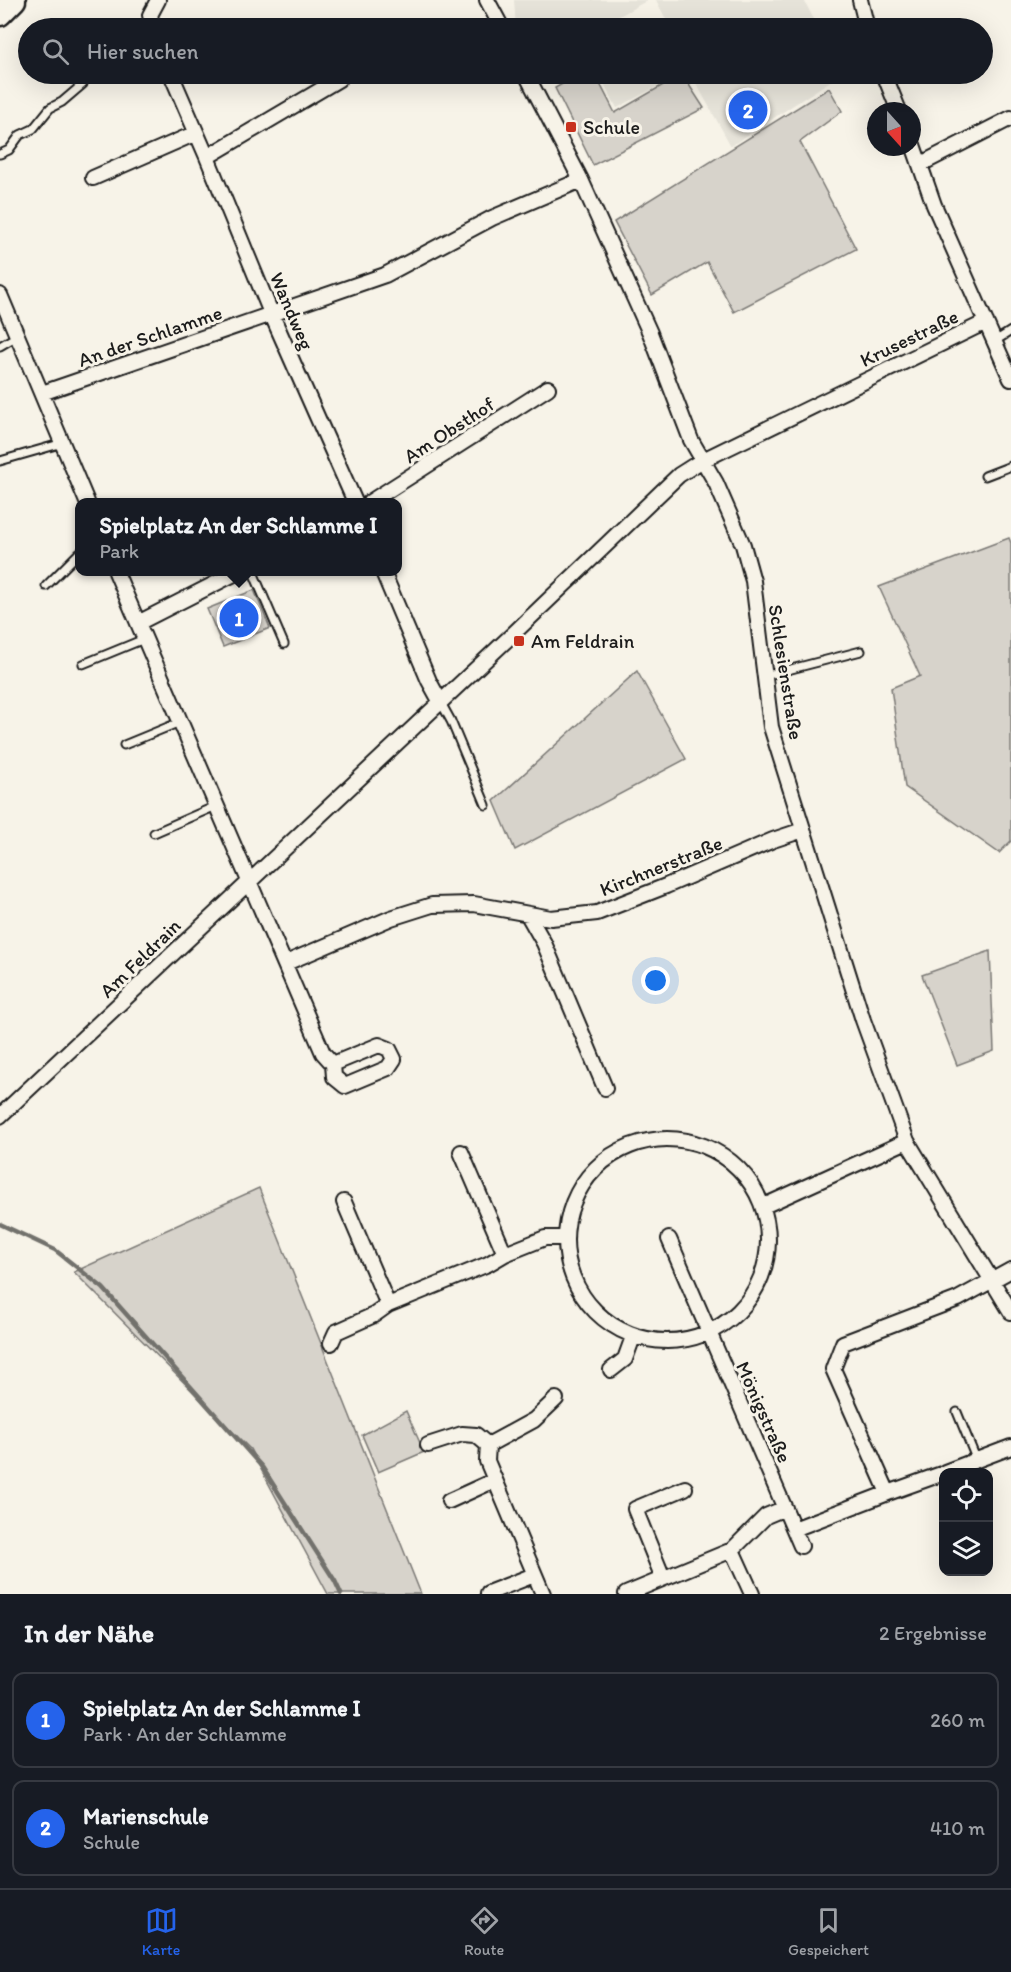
<!DOCTYPE html>
<html lang="de">
<meta charset="utf-8">
<style>
:root{--surface:#171b24;--page:#20242c;--text:#f1f3f6;--muted:#9ea1a6;--line:#363941;--accent:#2563eb}
body{margin:0;font-family:Itim,sans-serif;background:var(--page);color:var(--text)}
.controls{position:absolute;right:18px;bottom:18px;display:grid;overflow:hidden;border-radius:12px;box-shadow:0 6px 24px #0002}
.controls button{width:54px;height:54px;display:grid;place-items:center;padding:0;border:0;border-bottom:2px solid var(--line);background:var(--surface);color:var(--text);font:30px sans-serif}
.compass{position:absolute;left:867px;top:102px;width:54px;height:54px;border-radius:50%;background:var(--surface);box-shadow:0 6px 24px #0002;rotate:159deg}
.you{position:absolute;left:656px;top:981px;width:21px;height:21px;margin:-15px;border:4px solid #fff;border-radius:50%;background:#1a73e8;box-shadow:0 0 0 9px #1a73e833}
.badge{display:grid;place-items:center;width:39px;height:39px;border-radius:50%;background:var(--accent);color:#fff;font-size:20px;font-weight:700}
.pin{position:absolute;translate:-50% -50%;border:3px solid #fff;box-shadow:0 2px 6px #0006}
.popup{position:absolute;left:75px;top:498px;width:327px;height:78px;box-sizing:border-box;display:grid;place-content:center;border-radius:12px;background:var(--surface);filter:drop-shadow(0 2px 4px #0005);font-size:20px;white-space:nowrap;color:var(--muted)}
.popup b{font-size:22px;color:var(--text)}
.popup::after{content:'';position:absolute;left:50%;top:100%;margin-left:-12px;border:12px solid transparent;border-top-color:var(--surface)}
.list{margin:0;padding:0;list-style:none}
h2{display:flex;justify-content:space-between;align-items:center;height:78px;margin:0;padding:0 24px;font-size:26px}
h2 small{font-size:20px;font-weight:400;color:var(--muted)}
.list li{display:grid;grid-template-columns:39px 1fr auto;gap:18px;align-items:center;box-sizing:border-box;height:96px;margin:0 12px 12px;padding:0 12px;border:2px solid var(--line);border-radius:12px}
.list b{display:block;font-size:22px;white-space:nowrap}
.list p{margin:0;font-size:20px;white-space:nowrap;color:var(--muted)}
.list em{font-size:20px;font-style:normal;color:var(--muted)}
.icon{flex:none;width:33px;height:33px;fill:none;stroke:currentColor;stroke-width:2;stroke-linecap:round;stroke-linejoin:round}
.map{position:relative;flex:none;width:1011px;height:1594px;overflow:hidden}
.search{position:absolute;background:var(--surface);box-shadow:0 6px 24px #0002;left:18px;right:18px;top:18px;height:66px;display:flex;align-items:center;gap:15px;box-sizing:border-box;padding:0 21px;border-radius:33px;color:var(--muted);font-size:22px}
.sheet{height:294px;background:var(--surface)}
nav{display:flex;justify-content:space-around;align-items:center;box-sizing:border-box;height:84px;border-top:2px solid var(--line);background:var(--surface);font-size:16px;color:var(--muted)}
nav a{display:grid;justify-items:center;gap:3px}
nav .on{color:var(--accent)}
.map>svg:first-child{display:block}
.built{fill:#e6e3d9}
.green{fill:#d7d3cb;stroke:#7a7874;stroke-width:1.5}
.lines{fill:none;stroke-linecap:round;stroke-linejoin:round}
.stream{stroke:#72716c;stroke-width:4.5}
.lane-casing{stroke:#1c1c1c;stroke-width:11}
.street-casing{stroke:#1c1c1c;stroke-width:18}
.primary-casing{stroke:#1c1c1c;stroke-width:27}
.lane{stroke:#f7f3e8;stroke-width:7}
.street{stroke:#f7f3e8;stroke-width:14}
.primary{stroke:#f7f3e8;stroke-width:22}
.poi-dot{fill:#c8321e;stroke:#f7f3e8;stroke-width:2}
.labels{text-anchor:middle;stroke-width:6;stroke-linejoin:round;paint-order:stroke}
.poi-label{font-size:20px;fill:#1c1c1c;stroke:#f7f3e8;text-anchor:start}
.street-label{font-size:20px;fill:#1c1c1c;stroke:#f7f3e8}
</style>
<div class="map">
<svg width="1011" height="1594" viewBox="0 0 1011 1594">
<rect width="100%" height="100%" fill="#f7f3e8"/>
<filter id="ink" filterUnits="userSpaceOnUse"><feTurbulence type="fractalNoise" baseFrequency=".0167" numOctaves="2"/><feDisplacementMap in="SourceGraphic" scale="12" xChannelSelector="R" yChannelSelector="G"/><feConvolveMatrix kernelMatrix="1 2 1 2 8 2 1 2 1" color-interpolation-filters="sRGB"/></filter>
<g filter="url(#ink)">
<path class="built" d="M514 0H648L598 28H516Z
M656 0H804L818 28H658L668 23Z
M599 74H680L617 108Z
M691 74H841L731 146Z"/>
<path class="green" d="M580 74H595L615 113 682 74 704 108 593 165 555 88Z
M829 88 842 111 800 142 856 249 734 312 707 262 652 295 614 222Z
M1009 538 1011 543V841L999 853 905 787 891 688 920 676 879 587Z
M254 590 270 628 223 647 207 609Z
M637 671 686 759 515 850 494 801Z
M990 951 994 1051 957 1065 922 975Z
M259 1188 421 1594H328L250 1449 74 1272Z
M406 1411 424 1452 378 1472 362 1435Z"/>
<g class="lines">
<path class="stream" d="M0 1224 55 1250 103 1288 262 1467 335 1581 341 1594"/>
<defs>
<path id="lane" d="M0 154 9 150 20 135 33 129 50 108 62 102 83 84
M995 341 1011 331
M0 346 17 336
M0 461 63 443
M985 476 1011 466
M253 572 284 644
M46 586 80 552
M83 664 144 639
M764 676 861 651
M440 701 451 721 486 805
M124 745 180 722
M154 833 216 806
M957 1412 977 1461"/>
<path id="street" d="M487 0 502 28
M860 0 867 28
M153 28 150 15 158 0
M171 74 207 157 271 313 355 502
M526 74 581 180 650 333 691 440 716 483 743 545 753 581 771 727 863 1020 907 1141 1011 1312
M884 74 899 111
M912 142 934 205 1011 379
M207 157 339 79
M921 164 1011 118
M93 178 196 133
M0 295 87 502
M42 393 385 275 492 218 581 180
M370 502 548 388
M116 572 323 1053 333 1064 379 1045 389 1049 394 1059 388 1068 345 1086 334 1077 333 1064
M383 572 429 681 440 701
M138 623 238 572
M528 915 544 943 605 1088
M286 963 391 918 432 905 474 904 551 918 597 913 666 886 773 840 803 830
M0 1116 513 634 679 475 701 461 986 322
M566 1240a101 101 0 1 1 202 0a101 101 0 1 1-202 0Z
M461 1152 505 1254
M344 1202 388 1305
M766 1205 907 1141
M669 1239 801 1546
M331 1343 336 1332 374 1315 388 1305 488 1264 505 1254 545 1238H564
M611 1370 625 1359 633 1337
M428 1445 462 1434 476 1435 488 1445 487 1461 543 1594
M488 1445 534 1420 556 1399
M945 1472 1011 1447
M944 1473 888 1493 833 1369 843 1343 958 1299 1011 1270
M449 1501 495 1480
M794 1529 888 1493
M732 1550 752 1594
M663 1578 635 1509 685 1488
M488 1593 534 1575
M626 1594 732 1550 766 1516 785 1508"/>
<path id="primary" d="M0 14 14 0"/>
</defs>
<use href="#lane" class="lane-casing"/>
<use href="#street" class="street-casing"/>
<use href="#primary" class="primary-casing"/>
<use href="#lane" class="lane"/>
<use href="#street" class="street"/>
<use href="#primary" class="primary"/>
</g>
</g>
<g class="poi-dot">
<rect x="565" y="121" width="12" height="12" rx="3"/>
<rect x="513" y="635" width="12" height="12" rx="3"/>
</g>
<g class="labels">
<g class="poi-label">
<text x="583" y="134">Schule</text>
<text x="531" y="648">Am Feldrain</text>
</g>
<g class="street-label">
<text transform="translate(292 311) rotate(67)" y="7">Wandweg</text>
<text transform="translate(150 336) rotate(-19)" y="7">An der Schlamme</text>
<text transform="translate(909 338) rotate(-26)" y="7">Krusestraße</text>
<text transform="translate(449 430) rotate(-33)" y="7">Am Obsthof</text>
<text transform="translate(786 672) rotate(81)" y="7">Schlesienstraße</text>
<text transform="translate(661 866) rotate(-22)" y="7">Kirchnerstraße</text>
<text transform="translate(140 958) rotate(-44)" y="7">Am Feldrain</text>
<text transform="translate(764 1412) rotate(66)" y="7">Mönigstraße</text>
</g>
</g>
</svg>
<div class="controls">
<button><svg class="icon" aria-label="locate" viewBox="0 0 24 24"><circle cx="12" cy="12" r="6"/><path d="M12 2v4M12 18v4M2 12h4M18 12h4"/></svg></button>
<button><svg class="icon" aria-label="layers" viewBox="0 0 24 24"><path d="M12 4l9 5-9 5-9-5zM3 14l9 5 9-5"/></svg></button>
</div>
<svg class="compass" viewBox="-18 -18 36 36"><path d="M0-13l5 13h-10z" fill="#e53935"/><path d="M0 13l5-13h-10z" fill="#9ea1a6"/></svg>
<div class="you"></div>
<div class="pin badge" style="left:239px;top:618px">1</div>
<div class="popup"><b>Spielplatz An der Schlamme I</b>Park</div>
<div class="pin badge" style="left:748px;top:110px">2</div>
<div class="search"><svg class="icon" aria-label="search" viewBox="0 0 24 24"><circle cx="10" cy="10" r="6"/><path d="M15 15l6 6"/></svg>Hier suchen</div>
</div>
<section class="sheet">
<h2>In der Nähe<small>2 Ergebnisse</small></h2>
<ul class="list">
<li><span class="badge">1</span><div><b>Spielplatz An der Schlamme I</b><p>Park · An der Schlamme</p></div><em>260 m</em></li>
<li><span class="badge">2</span><div><b>Marienschule</b><p>Schule</p></div><em>410 m</em></li>
</ul>
</section>
<nav>
<a class="on"><svg class="icon" aria-label="map" viewBox="0 0 24 24"><path d="M3 6l6-2 6 2 6-2v14l-6 2-6-2-6 2zM9 4v14M15 6v14"/></svg>Karte</a>
<a><svg class="icon" aria-label="directions" viewBox="0 0 24 24"><path d="M12 3l9 9-9 9-9-9zM9 14v-3h6M13 9l2 2-2 2"/></svg>Route</a>
<a><svg class="icon" aria-label="saved" viewBox="0 0 24 24"><path d="M7 4h10v16l-5-4-5 4z"/></svg>Gespeichert</a>
</nav>
